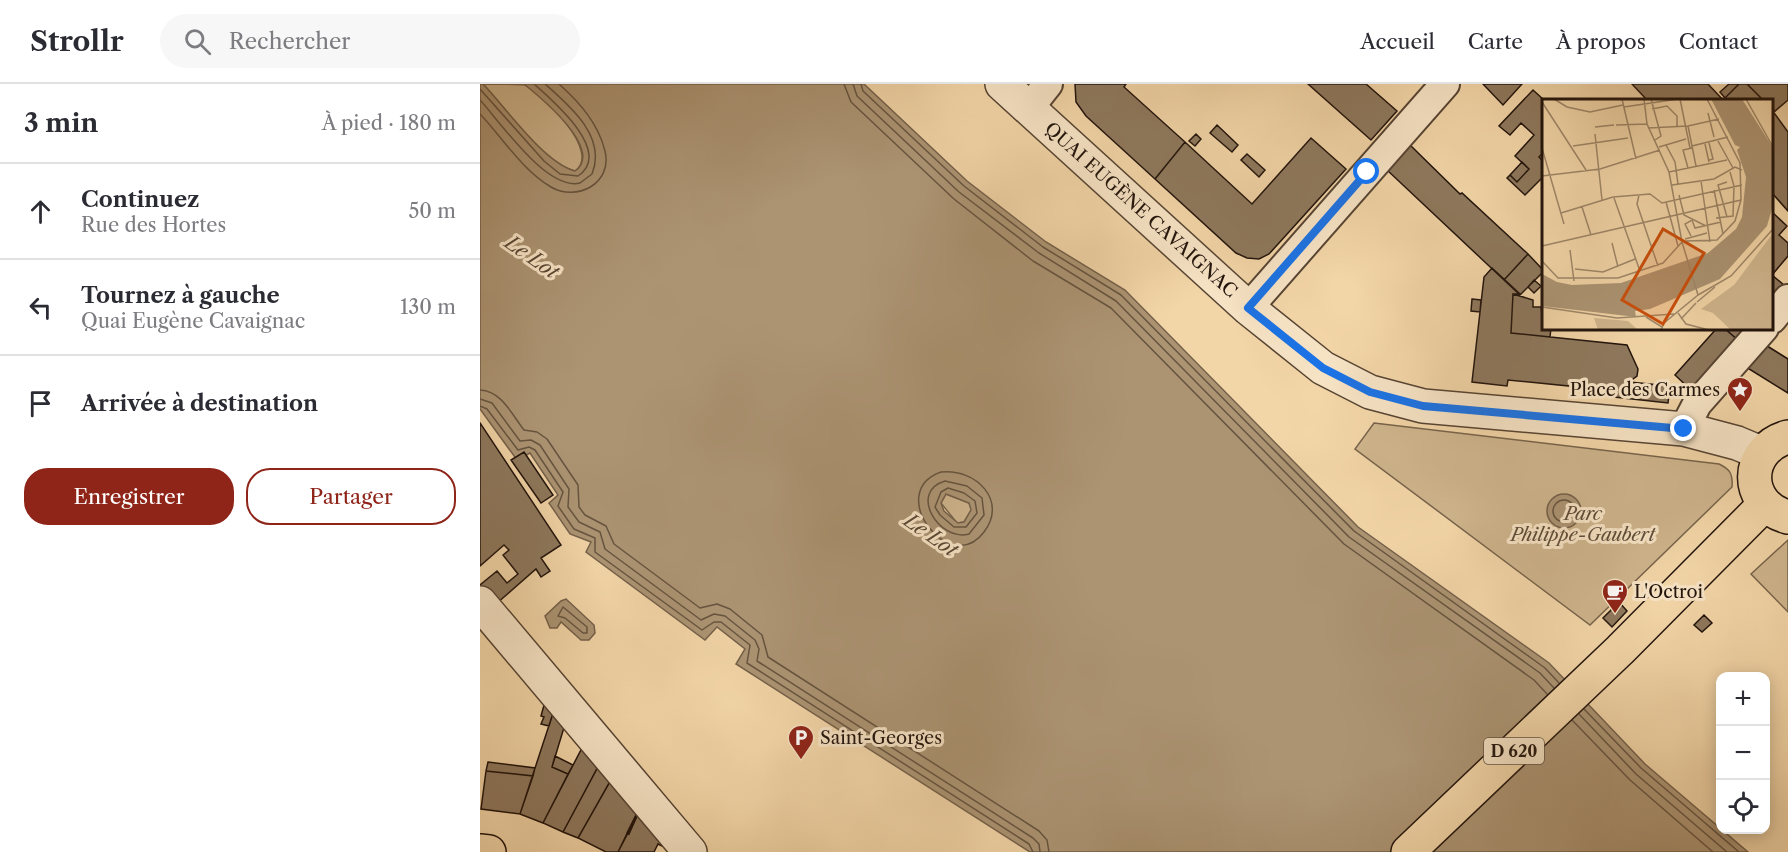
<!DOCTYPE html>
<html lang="fr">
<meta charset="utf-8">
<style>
:root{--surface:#fff;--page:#f7f7f7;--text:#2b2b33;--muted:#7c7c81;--line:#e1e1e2;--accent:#8f2418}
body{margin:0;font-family:"Libre Caslon Text",serif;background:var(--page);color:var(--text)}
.controls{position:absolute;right:18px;bottom:18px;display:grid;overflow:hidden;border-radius:12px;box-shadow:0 3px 15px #0003}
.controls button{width:54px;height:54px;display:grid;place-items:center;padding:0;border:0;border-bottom:2px solid var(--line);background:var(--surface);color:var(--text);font:30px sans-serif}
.stop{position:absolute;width:18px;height:18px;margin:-14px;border:4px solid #1a73e8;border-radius:50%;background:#fff}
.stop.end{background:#1a73e8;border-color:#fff;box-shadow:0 2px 6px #0008}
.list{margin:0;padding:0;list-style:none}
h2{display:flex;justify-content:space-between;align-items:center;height:78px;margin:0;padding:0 24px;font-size:26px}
h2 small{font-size:20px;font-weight:400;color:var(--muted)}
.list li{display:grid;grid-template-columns:39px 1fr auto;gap:18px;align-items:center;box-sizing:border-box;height:96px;padding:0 24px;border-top:2px solid var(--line)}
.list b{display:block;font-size:22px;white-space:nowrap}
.list p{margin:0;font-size:20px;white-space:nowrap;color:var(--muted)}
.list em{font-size:20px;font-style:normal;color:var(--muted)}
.actions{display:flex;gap:12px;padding:18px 24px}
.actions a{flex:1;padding:14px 0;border:2px solid var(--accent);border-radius:24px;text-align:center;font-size:21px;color:var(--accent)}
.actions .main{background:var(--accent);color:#fff}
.icon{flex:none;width:33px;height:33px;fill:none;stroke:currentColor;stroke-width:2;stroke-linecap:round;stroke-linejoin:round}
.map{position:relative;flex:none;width:1308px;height:768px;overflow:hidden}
header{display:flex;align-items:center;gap:36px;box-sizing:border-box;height:84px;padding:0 30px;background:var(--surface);border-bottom:2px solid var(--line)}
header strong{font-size:28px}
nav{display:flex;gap:33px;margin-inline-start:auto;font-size:21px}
.search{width:420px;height:54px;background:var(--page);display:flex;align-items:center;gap:15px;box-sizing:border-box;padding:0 21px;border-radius:33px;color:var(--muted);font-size:22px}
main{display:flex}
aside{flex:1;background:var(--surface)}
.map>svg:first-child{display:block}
.green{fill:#cfb58d;stroke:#78644c;stroke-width:1.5}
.water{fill:#ac9473;stroke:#74604a;stroke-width:1.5;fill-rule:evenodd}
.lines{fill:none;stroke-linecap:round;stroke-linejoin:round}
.shore{stroke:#665440;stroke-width:1.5}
.building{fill:#8e785d;stroke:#21130c;stroke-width:1.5}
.minor-casing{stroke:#564433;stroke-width:32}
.tertiary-casing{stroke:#564433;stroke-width:36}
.primary-casing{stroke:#21130c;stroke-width:36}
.minor{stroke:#f7e4c6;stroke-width:28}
.tertiary{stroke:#f7e4c6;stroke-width:33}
.primary{stroke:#f3d6a8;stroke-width:33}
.route{stroke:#1a73e8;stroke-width:8}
.labels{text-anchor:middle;stroke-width:6;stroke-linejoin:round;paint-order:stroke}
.shield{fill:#f7e4c6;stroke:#615244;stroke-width:1.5}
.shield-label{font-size:16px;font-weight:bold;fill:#21130c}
.street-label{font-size:18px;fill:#21130c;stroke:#f7e4c6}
.poi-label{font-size:18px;fill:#21130c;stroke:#f7e4c6;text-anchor:start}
.park-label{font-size:18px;font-style:italic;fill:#5e4c39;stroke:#f7e4c6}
.water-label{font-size:20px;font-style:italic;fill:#594735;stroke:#f7e4c6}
.inset-road{fill:none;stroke:#9f886a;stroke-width:1.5}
.view{fill:#ca4e0c;fill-opacity:0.15;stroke:#ca4e0c;stroke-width:3}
.inset-edge{fill:none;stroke:#21130c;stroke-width:3}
</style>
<header>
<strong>Strollr</strong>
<div class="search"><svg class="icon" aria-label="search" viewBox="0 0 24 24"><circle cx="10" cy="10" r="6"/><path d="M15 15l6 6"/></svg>Rechercher</div>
<nav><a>Accueil</a><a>Carte</a><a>À propos</a><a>Contact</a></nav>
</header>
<main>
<aside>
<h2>3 min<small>À pied · 180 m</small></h2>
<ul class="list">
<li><svg class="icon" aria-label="ahead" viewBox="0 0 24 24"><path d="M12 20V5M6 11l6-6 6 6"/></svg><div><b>Continuez</b><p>Rue des Hortes</p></div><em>50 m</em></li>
<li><svg class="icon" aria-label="left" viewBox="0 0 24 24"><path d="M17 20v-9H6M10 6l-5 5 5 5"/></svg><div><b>Tournez à gauche</b><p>Quai Eugène Cavaignac</p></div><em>130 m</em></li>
<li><svg class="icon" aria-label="arrive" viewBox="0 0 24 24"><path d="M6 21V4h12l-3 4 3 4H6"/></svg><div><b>Arrivée à destination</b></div></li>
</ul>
<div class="actions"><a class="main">Enregistrer</a><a>Partager</a></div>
</aside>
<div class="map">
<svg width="1308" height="768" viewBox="0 0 1308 768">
<rect width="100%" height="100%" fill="#f3d6a8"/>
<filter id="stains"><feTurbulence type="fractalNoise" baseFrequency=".00333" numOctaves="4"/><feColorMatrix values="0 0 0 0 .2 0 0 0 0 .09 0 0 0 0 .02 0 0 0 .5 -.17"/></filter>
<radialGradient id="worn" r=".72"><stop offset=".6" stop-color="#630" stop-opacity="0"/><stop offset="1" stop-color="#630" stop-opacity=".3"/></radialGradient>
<path class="green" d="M3 0C15 0 35 0 45 1 64 10 122 69 95 87 64 79 26 24 3 0Z
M894 339 1239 380C1250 385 1253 390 1252 403L1110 541 875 365Z
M466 410 489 419 492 426 484 438 477 439 461 419Z
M1308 456V528L1271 490Z"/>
<path class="water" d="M0 0H3C26 24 64 79 95 87 125 66 60 13 44 0H384L487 97 566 158 645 206 878 443 1069 579 1165 680 1268 768H550L256 580 265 565 237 543 225 556 106 468 111 458 90 450 69 419 78 411 50 369 37 376 0 325ZM466 410 489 419 491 426 484 438 478 439 464 427 461 419Z
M1067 427a17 17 0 1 1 34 0a17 17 0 1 1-34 0Z
M86 515 114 541 115 549 109 556H101L81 538 77 544H70L65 532 81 517Z"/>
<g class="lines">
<path class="shore" d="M364 0 371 18 474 115 553 177 631 224 864 460 1054 596 1067 610
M373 0 377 12 479 108 559 169 636 217 869 453 1060 589 1074 604
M381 0 383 7 484 102 563 163 641 211 874 447 1065 584 1079 599
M0 5 64 77 80 90 98 92C134 68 72 16 54 0
M0 16C21 39 67 107 100 99L112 90C127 53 90 22 65 0
M0 30C22 53 42 86 71 103 96 118 133 100 125 67 118 39 100 19 79 0
M0 306C22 307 32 331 44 346L57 348 67 355 98 401 99 423 105 431 126 442 134 460 220 524 237 520 250 525 282 551 288 573 559 747 567 756 569 768
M0 315 12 319 40 357 51 356 60 361 89 405 88 423 99 438 120 448 125 465 221 536 234 530 245 532 275 556 279 565 277 577 553 754 559 760 560 768
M0 322 7 325 38 366 49 363 55 366 83 408 78 422 94 445 115 454V468L222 546 234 538H241L270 561 267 579 549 760 553 768
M461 388C496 384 528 417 504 448 470 494 404 408 461 388Z
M465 397 487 402 502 414 504 431 489 450C459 458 428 408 465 397Z
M468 404 484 409 495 417 497 429 486 443H474L460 431 455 423 461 408Z
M1073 427a11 11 0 1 1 22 0a11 11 0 1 1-22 0Z
M83 523 107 543V549H103L85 534 78 532Z
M1104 625 1161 684 1259 768
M1099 630 1156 690 1247 768
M1092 636 1150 696 1233 768"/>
</g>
<path class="building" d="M595 0H646L644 3 705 58 675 95 606 32 596 18Z
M828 0H886L917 27 891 56Z
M1003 0H1042L1023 21Z
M1152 0H1228L1243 16 1259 0H1267L1283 16H1167Z
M1249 0H1259L1245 14 1240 8Z
M1267 0H1308V16L1294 28 1292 16H1283Z
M1053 6 1064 16V68L1059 73 1063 77V93L1045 111 1027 94 1030 91 1037 98 1049 85 1035 72 1054 51 1041 39 1030 51 1019 42Z
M1292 26 1308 48V127L1292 109Z
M737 41 758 61 752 68 730 49Z
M716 50 721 55 715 62 709 57Z
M831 54 866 85 789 170 779 175 767 174 756 169 675 95 705 58 772 120Z
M928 59 980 110 982 109 1048 170 1024 196 907 86Z
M767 70 785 86 779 93 761 76Z
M1042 78 1049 85 1037 98 1030 91Z
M1292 128 1307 142 1299 151 1308 159V172L1292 191Z
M1048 170 1064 187 1040 211 1024 196Z
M1012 184 1040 210H1033L1031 249 1147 261 1158 285 1157 292 1149 298 1190 302 1188 319 1107 310 1108 304 1028 296 1027 302 992 298 1004 193Z
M1292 191 1304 201 1292 216Z
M1054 196 1061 202 1054 209 1048 203Z
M1033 210 1053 216V223H1061L1064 244H1071L1070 253 1031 249Z
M992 215 1001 216 1000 228 991 227Z
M1237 244H1244L1259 257 1213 308 1195 291Z
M1244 244H1269L1259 257Z
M1284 260 1308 275V309L1266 283Z
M0 339 81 461 61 474 70 487 61 493 56 485 16 520 0 501 17 487 27 499 38 490 23 471 29 466 24 461 0 482Z
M44 368 73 411 61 419 31 376Z
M1139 518 1147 527 1132 543 1123 534Z
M1224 531 1232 539 1222 548 1214 541Z
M66 614 75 623 69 642 61 640 64 633 61 632Z
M75 623 86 637 72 683 88 690 63 739 40 730Z
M104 660 120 679 83 748 63 739Z
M75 672 93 681 88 690 72 683Z
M8 678 55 684 53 692 6 687Z
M120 679 132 694 98 754 83 748Z
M6 687 53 692 40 730 1 725Z
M132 694 157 729 138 768H126L98 754Z
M157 729 158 730 149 750 147 749Z
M158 730 184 758 182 762 178 760 174 768H138Z"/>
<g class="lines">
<defs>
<path id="minor" d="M549 24 568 0
M768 224 965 0
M1292 235 1308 215
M1204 345 1217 320 1284 244"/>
<path id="tertiary" d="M522 0 768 224 843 284 890 308 943 322 1204 345 1257 359 1281 369
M0 519 210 768"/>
<path id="primary" d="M1308 353C1264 365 1263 421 1308 433
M0 767 9 768
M928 768 1140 566 1285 420"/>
</defs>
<use href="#minor" class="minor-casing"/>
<use href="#tertiary" class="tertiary-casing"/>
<use href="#primary" class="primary-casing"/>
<use href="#minor" class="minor"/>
<use href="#tertiary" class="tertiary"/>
<use href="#primary" class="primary"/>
</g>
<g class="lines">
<path class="route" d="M887 88 768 224 843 284 890 308 943 322 1204 345"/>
</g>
<defs>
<symbol id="sight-pin" viewBox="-11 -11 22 30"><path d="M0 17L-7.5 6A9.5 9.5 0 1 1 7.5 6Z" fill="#8f2418" stroke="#f7e4c6"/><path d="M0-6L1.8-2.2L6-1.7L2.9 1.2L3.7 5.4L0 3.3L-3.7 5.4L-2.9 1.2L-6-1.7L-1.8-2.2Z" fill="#fff"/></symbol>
<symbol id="cafe-pin" viewBox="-11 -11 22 30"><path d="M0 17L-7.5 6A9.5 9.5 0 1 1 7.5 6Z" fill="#8f2418" stroke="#f7e4c6"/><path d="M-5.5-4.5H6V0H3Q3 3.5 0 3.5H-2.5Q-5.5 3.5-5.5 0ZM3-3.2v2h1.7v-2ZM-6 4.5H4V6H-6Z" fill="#fff"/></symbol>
<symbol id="parking-pin" viewBox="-11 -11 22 30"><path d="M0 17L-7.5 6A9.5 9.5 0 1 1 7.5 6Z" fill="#8f2418" stroke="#f7e4c6"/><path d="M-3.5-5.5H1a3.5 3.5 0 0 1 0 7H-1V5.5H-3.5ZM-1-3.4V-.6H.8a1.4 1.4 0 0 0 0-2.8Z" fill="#fff"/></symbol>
</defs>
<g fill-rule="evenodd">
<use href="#sight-pin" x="1245" y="291" width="30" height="40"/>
<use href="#cafe-pin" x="1120" y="493" width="30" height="40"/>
<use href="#parking-pin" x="306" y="639" width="30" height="40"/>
</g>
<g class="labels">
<rect class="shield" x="1004" y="654" width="60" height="26" rx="4.5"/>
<g class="shield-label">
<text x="1034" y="673">D 620</text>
</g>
<g class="street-label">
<text transform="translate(661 126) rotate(42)" y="6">QUAI EUGÈNE CAVAIGNAC</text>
</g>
<g class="poi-label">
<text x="1240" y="312" text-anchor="end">Place des Carmes</text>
<text x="1154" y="514">L'Octroi</text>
<text x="340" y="660">Saint-Georges</text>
</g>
<g class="park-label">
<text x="1103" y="436">Parc<tspan x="1103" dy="21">Philippe-Gaubert</tspan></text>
</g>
<g class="water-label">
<text transform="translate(52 173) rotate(35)" y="7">Le Lot</text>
<text transform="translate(451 451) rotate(35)" y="7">Le Lot</text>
</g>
</g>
<g transform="translate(1062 15)">
<rect width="231" height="231" fill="#f3d6a8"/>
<path d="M231 134V231H189L171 214 159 210 192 186ZM52 219 86 222 96 231H56Z" fill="#cfb58d"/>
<path d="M169 0H200L231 49V106L225 127 178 180 108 210 93 212 94 218 0 207V175L15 183 30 186 79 184 166 154 194 130 200 118 204 78 195 51 198 48 193 46Z" fill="#ac9473"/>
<path class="inset-road" d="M12 0 25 8 48 13 81 6M80 0 94 60M102 0 105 25 127 73 140 143 156 196M109 0 119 37 113 41M138 0 148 49M204 0 231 48M0 3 44 71M82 8 136 0M110 10 125 7 135 17V28M166 14 172 38M74 26 105 25M146 27 154 67M53 28 72 26M106 29 146 27 177 20M53 35 60 101M176 42 191 69M163 45 167 63M124 46 133 63 136 85M31 47 86 39M150 47 186 38M117 48 144 40M0 49 22 125M167 61 171 60 167 44M146 69 141 51 150 49M127 73 185 61M0 77 58 70 118 51M159 82 168 143M130 86 172 80 193 68 200 71M172 91 181 135M97 96 95 105 116 167M137 96 142 116 164 127M72 99 98 172M124 103 136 147M40 108 49 136M19 114 71 98 108 95 120 104 200 86M185 118 176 86 185 83M174 119 191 117 192 87 188 73M149 137 143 125 150 121 153 129 179 123M143 140 165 134M144 142 175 141 193 122 199 101 198 64 165 0M70 144 76 168M0 147 199 101M28 151 32 182M0 162 16 179H76L121 164 140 143M33 170 61 173 93 160M156 196 189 177 231 130M155 203 173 188M0 208 75 219 132 215M136 214 144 225 167 231M104 218 120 228M139 220 154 204M119 231 122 224 156 196"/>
<path class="view" d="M121 130 162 154 121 225 80 201Z"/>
<rect width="231" height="231" class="inset-edge"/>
</g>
<rect width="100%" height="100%" filter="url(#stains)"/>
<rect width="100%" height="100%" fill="url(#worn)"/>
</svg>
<div class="controls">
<button>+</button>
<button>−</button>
<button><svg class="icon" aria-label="locate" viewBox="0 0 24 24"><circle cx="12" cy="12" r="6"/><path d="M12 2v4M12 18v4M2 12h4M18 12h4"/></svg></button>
</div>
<div class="stop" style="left:887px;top:88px"></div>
<div class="stop end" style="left:1204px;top:345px"></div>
</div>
</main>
